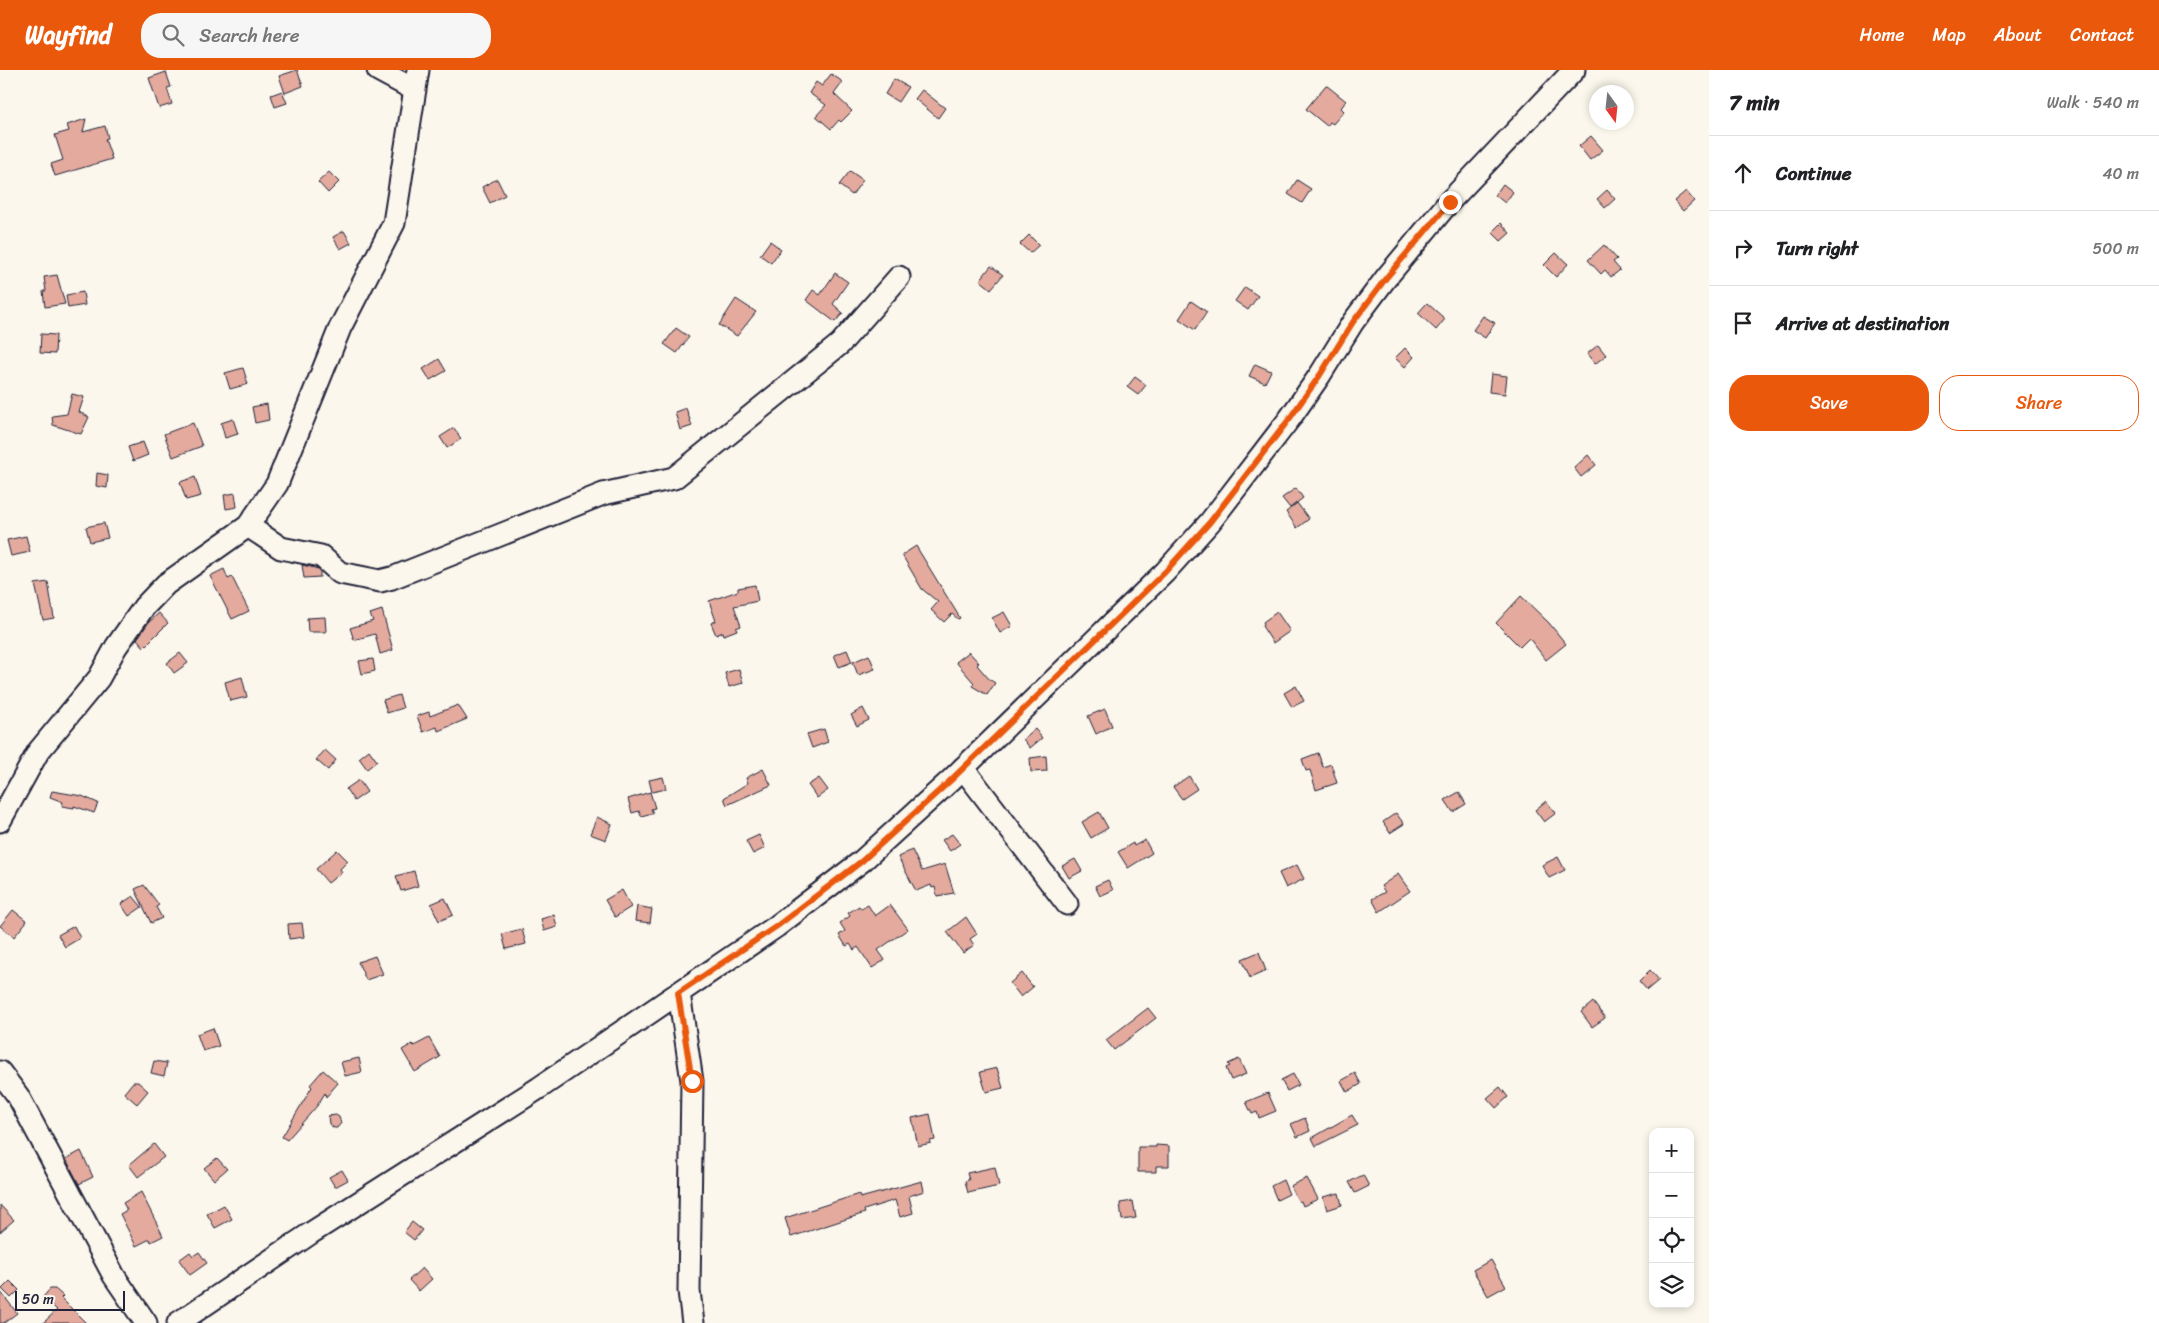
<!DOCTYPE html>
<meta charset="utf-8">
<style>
:root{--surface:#fff;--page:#f6f6f6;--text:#202124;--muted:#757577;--line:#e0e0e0;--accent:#ea580c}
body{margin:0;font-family:Sriracha,sans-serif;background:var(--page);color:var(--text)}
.controls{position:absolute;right:15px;bottom:15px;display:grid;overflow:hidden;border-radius:10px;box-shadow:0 2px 8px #0003}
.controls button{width:45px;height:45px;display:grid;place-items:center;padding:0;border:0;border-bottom:1px solid var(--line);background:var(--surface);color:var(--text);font:25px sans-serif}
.compass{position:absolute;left:1589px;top:15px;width:45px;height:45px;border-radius:50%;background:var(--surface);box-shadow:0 2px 8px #0003;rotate:165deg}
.scale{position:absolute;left:15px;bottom:12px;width:110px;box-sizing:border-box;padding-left:5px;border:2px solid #22223b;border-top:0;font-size:14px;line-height:18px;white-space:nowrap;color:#22223b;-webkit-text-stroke:4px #fbf7ec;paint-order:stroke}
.stop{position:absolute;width:15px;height:15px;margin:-11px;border:4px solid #ea580c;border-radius:50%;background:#fff}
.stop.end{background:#ea580c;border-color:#fff;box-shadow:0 1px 5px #0008}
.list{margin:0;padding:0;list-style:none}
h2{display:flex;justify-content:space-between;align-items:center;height:65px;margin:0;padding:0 20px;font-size:21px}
h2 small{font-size:16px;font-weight:400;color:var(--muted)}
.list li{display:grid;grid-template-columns:32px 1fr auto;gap:15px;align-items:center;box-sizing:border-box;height:75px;padding:0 20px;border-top:1px solid var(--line)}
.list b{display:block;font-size:19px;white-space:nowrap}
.list em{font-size:16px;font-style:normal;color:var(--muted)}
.actions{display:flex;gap:10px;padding:15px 20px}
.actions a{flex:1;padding:11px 0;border:1px solid var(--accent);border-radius:20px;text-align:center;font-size:18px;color:var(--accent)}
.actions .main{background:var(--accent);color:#fff}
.icon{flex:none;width:28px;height:28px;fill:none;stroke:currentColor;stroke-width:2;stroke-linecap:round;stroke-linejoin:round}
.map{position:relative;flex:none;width:1709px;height:1253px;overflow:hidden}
header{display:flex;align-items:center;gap:30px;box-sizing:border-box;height:70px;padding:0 25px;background:var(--accent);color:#fff}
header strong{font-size:24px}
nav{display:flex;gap:28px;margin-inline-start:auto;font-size:18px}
.search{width:350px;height:45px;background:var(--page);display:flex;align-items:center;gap:12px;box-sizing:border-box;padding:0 18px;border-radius:20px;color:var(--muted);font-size:19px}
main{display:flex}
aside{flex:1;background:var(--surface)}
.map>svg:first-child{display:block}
.building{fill:#e3aa9d;stroke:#22223b}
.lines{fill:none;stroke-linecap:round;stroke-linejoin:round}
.minor-casing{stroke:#22223b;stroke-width:25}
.minor{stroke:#fbf7ec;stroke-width:21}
.route{stroke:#ea580c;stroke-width:6}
</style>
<header>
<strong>Wayfind</strong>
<div class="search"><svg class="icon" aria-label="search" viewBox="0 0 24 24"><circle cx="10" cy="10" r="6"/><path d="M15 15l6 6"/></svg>Search here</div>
<nav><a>Home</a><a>Map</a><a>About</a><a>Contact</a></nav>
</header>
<main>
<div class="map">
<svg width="1709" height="1253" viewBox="0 0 1709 1253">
<rect width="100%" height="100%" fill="#fbf7ec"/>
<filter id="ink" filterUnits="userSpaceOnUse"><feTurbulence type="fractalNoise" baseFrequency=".02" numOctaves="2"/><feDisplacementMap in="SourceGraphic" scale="10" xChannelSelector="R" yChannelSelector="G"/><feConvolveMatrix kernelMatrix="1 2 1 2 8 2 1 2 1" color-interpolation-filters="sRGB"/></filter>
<g filter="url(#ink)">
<path class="building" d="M297 0 303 16 285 23 279 6Z
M166 2 171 17 167 18 172 34 159 38 149 8Z
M831 4 843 12 834 24 852 41 841 52 839 50 831 59 816 46 826 35 809 23 816 12 822 16Z
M894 9 908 17 898 32 885 24Z
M1326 15 1346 31 1341 38 1344 41 1333 54 1330 52 1327 56 1306 39Z
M922 20 945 38 938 48 915 29Z
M282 21 287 33 275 37 271 25Z
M86 49 83 62 105 56 108 68 105 69 112 89 55 106 51 94 63 90 55 65 69 61 67 55Z
M1591 66 1603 80 1590 90 1579 76Z
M850 101 863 110 852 125 839 115Z
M329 102 339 112 328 123 318 112Z
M497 109 505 125 490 133 482 117Z
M1297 110 1311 119 1302 133 1288 124Z
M1503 114 1513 122 1505 133 1495 125Z
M1607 120 1615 129 1605 138 1597 129Z
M1686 121 1694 131 1683 141 1674 131Z
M1501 153 1510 163 1501 171 1492 162Z
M344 161 351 173 340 179 333 167Z
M1029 165 1039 175 1030 183 1020 174Z
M770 171 781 179 771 193 760 185Z
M1604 175 1617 189 1613 192 1620 200 1611 207 1605 200 1601 204 1588 190Z
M1556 183 1568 194 1556 207 1544 195Z
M991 196 1003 205 991 219 980 210Z
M835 203 848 212 833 234 843 243 835 252 806 230 813 220 820 225Z
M57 205 65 234 45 237 43 221H46L44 207Z
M1245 217 1258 226 1248 240 1235 231Z
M83 222 85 235 68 238 66 225Z
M736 229 756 242 737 266 719 255Z
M1191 231 1207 242 1195 260 1179 249Z
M1427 233 1445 249 1436 260 1418 243Z
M1483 246 1495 253 1485 268 1473 260Z
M676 258 689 267 677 283 664 274Z
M41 264 56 265 55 284 40 283Z
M1598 275 1606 285 1595 294 1587 284Z
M1405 278 1414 287 1405 297 1395 288Z
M439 289 446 301 430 310 423 299Z
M1255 294 1271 301 1265 313 1249 306Z
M243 298 248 314 230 319 225 303Z
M1491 304 1507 306 1505 324 1489 322Z
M1135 307 1146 315 1138 325 1127 317Z
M72 324 84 327 79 342 89 347 81 364 53 355 52 346 67 344Z
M267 334 269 350 255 353 252 337Z
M686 338 692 356 680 360 675 342Z
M233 349 238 364 225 368 221 353Z
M193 353 202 376 173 387 164 364Z
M454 358 461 369 447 378 440 367Z
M143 372 148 385 133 391 128 377Z
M1588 385 1596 395 1581 407 1574 398Z
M97 403 108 405 107 418 96 416Z
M195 407 201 426 186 430 180 412Z
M1296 418 1303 428 1290 438 1282 428Z
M235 423 237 437 226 439 224 425Z
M1297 433 1309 449 1297 458 1286 442Z
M104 453 108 468 90 472 86 457Z
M26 466 30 482 11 486 7 470Z
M916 476 960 548 958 549 952 544 944 552 931 540 938 532 922 519 902 485Z
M302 495 315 498 320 501V507L304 508Z
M224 499 228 509 232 507 249 541 232 549 210 506Z
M48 512 54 548 43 550 35 514Z
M755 515 758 531 734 536 741 556 736 558 737 560 724 565 723 562 716 565 711 553 716 551 709 531 738 521V518Z
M1521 526 1549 553 1566 574 1546 590 1529 568 1520 577 1496 553Z
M382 540 393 580 380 584 375 564 354 570 350 558 373 551 370 544Z
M1004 542 1012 556 1000 563 992 548Z
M1277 542 1290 561 1273 573 1262 556 1264 554 1263 552Z
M159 543 168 553 144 577 137 569 149 552Z
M325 547 326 562H308L307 548Z
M847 580 852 592 839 597 834 585Z
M969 582 979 593 977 595 989 609 995 613 987 625 972 616 974 613 956 592Z
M180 583 188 593 174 603 167 593Z
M869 585 875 599 858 605 853 592Z
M373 589 375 601 362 604 359 591Z
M739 599 743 613 729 617 725 603Z
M242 607 247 627 230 631 225 612Z
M1296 616 1304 631 1292 637 1284 623Z
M399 625 403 638 387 643 383 630Z
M458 635 467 649 438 661 437 657 423 662 417 646 429 642 430 646Z
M863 638 869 650 857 656 851 645Z
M1105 639 1112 656 1096 664 1088 646Z
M824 659 828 672 812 678 807 664Z
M1035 659 1042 668 1030 678 1023 669Z
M325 680 336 690 328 700 316 690Z
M369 680 377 691 367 699 359 688Z
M1318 683 1323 697 1331 694 1337 713 1316 720 1310 700 1306 701 1302 689Z
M1046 686 1047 701 1031 702 1030 688Z
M763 699 771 715 727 735 724 728 748 713 746 708Z
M1189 706 1197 719 1182 729 1173 717Z
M663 707 666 719 652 722 649 710Z
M819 708 828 720 817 728 808 715Z
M359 710 367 722 354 731 346 719Z
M52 721 82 726 98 733 94 743 74 736V738L62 736 63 732 50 727Z
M650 722 655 738 651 739 653 743 641 746 639 741 632 743 628 729Z
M1459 722 1466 734 1453 742 1445 730Z
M1546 731 1556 743 1544 752 1535 740Z
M1099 742 1108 758 1091 768 1082 752Z
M1396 743 1404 754 1390 763 1383 752Z
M597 747 612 754 606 770 590 764Z
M952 764 960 774 950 781 942 770Z
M759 765 765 778 753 784 746 771Z
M1145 770 1152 783 1128 798 1118 782 1133 773 1134 776Z
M337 780 348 791 340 799 342 802 328 813 316 799Z
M912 780 922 801 945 794 954 823 937 826 935 817 932 818 931 815 916 821 898 787Z
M1558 787 1565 800 1549 808 1542 795Z
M1075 789 1082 801 1069 808 1062 796Z
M1297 795 1304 809 1286 818 1279 803Z
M414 801 418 816 401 821 396 806Z
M1398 804 1410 821 1379 842 1372 829 1385 822 1381 816Z
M1108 810 1113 820 1100 826 1095 816Z
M144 815 159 835 156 837 162 848 151 853 135 819Z
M622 820 631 837 615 847 605 830Z
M133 826 142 837 129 846 121 834Z
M445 828 453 845 439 851 431 834Z
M868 835 875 846 890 835 908 859 878 880 885 890 872 898 858 877 854 880 850 874 846 876 839 865 845 861 840 853 850 846 848 843 859 836 861 839Z
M637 836 652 839 650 853 635 851Z
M13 840 27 851 14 867 0 856Z
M554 845 557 857 544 861 541 849Z
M966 847 977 864 970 869 974 875 963 883 947 862Z
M302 853 304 867 289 869 288 854Z
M74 856 80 868 65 877 58 865Z
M522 859 526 874 506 879 502 864Z
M1259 882 1266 901 1250 908 1242 889Z
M375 886 383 904 366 910 358 892Z
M1650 900 1659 910 1647 920 1639 911Z
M1022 903 1033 917 1021 927 1010 913Z
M1593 932 1605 948 1592 957 1581 942Z
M1148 938 1156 948 1114 980 1106 970Z
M213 958 219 976 203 981 197 964Z
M429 968 440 987 415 1002 402 980 412 974 414 976Z
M359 988 362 1002 345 1006 341 992Z
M1239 989 1246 1004 1231 1010 1226 998 1230 996 1228 994Z
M154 991 167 993 164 1006 151 1003Z
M997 998 1003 1018 986 1022 980 1002Z
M323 1000 338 1013 326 1027 325 1023 317 1036 287 1070 282 1067 312 1017 310 1015Z
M1355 1003 1361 1014 1347 1022 1341 1011Z
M1293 1004 1299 1015 1287 1021 1281 1010Z
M133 1012H138L148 1021 137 1034 124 1023Z
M1500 1017 1508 1027 1496 1038 1487 1028Z
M1268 1023 1276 1041 1259 1048 1257 1042 1252 1044 1246 1032Z
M930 1044 935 1070 930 1071 931 1073 918 1076 912 1048Z
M336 1045 339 1047 341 1053 337 1058H334L329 1054 328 1046Z
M1352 1045 1358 1055 1316 1076 1312 1068Z
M1305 1048 1310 1061 1297 1067 1291 1054Z
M154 1074 164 1087 138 1107 129 1095Z
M1156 1075 1169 1076V1096H1156V1102H1138V1077H1156Z
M81 1081 93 1107 79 1114 66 1089Z
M217 1088 227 1099 214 1110 204 1098Z
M995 1097 999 1116 968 1123 965 1111 969 1110 967 1103Z
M342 1100 348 1110 335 1117 329 1107Z
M1363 1105 1369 1116 1355 1123 1349 1112Z
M1307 1108 1318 1129 1303 1136 1301 1131 1299 1132 1290 1116Z
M1283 1110 1289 1124 1277 1130 1271 1116Z
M922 1111 924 1121 909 1126 913 1143 900 1147 895 1130 864 1140 865 1143 791 1167 785 1148 859 1124 860 1128Z
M141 1122 163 1166 151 1172 150 1169 136 1176 120 1144 127 1140 123 1133Z
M1339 1123 1342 1135 1327 1140 1323 1127Z
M1133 1131 1136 1148 1122 1150 1120 1133Z
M0 1135 14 1150 0 1162Z
M224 1135 232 1149 215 1158 207 1144Z
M412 1152 422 1160 414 1170 404 1162Z
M190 1182 193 1186 199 1182 207 1193 190 1205 179 1190Z
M1491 1190 1506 1216 1488 1226 1473 1200Z
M422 1198 432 1209 419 1221 409 1210Z
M10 1211 19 1220 11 1228 2 1219Z
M50 1219H55L63 1226 61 1228 86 1253H43L57 1240 43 1227Z
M0 1221 17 1243 4 1253H0Z"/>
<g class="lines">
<defs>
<path id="minor" d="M378 0 415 20
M248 456 281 478 321 486 340 503 380 511 392 508 603 424 674 408 840 274 899 207
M963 698 1067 834
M0 751 38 682 99 608 116 577 144 537 166 514 248 456 277 414 340 258 394 153 418 0
M679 923 692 1011 689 1221 693 1253
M0 1002 18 1026 114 1206 146 1253
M178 1253 311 1163 539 1018 777 856 862 791 951 710 1165 502 1210 452 1290 348 1320 305 1353 252 1386 208 1449 132 1574 0"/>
</defs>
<use href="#minor" class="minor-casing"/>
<use href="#minor" class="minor"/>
</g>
</g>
<g class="lines" filter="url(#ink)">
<path class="route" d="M692 1011 678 923 777 856 862 791 951 710 1165 502 1210 452 1290 348 1320 305 1353 252 1386 208 1450 132"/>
</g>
</svg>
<div class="controls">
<button>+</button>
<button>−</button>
<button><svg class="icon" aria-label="locate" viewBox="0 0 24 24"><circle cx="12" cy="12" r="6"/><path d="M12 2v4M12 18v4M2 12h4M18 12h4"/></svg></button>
<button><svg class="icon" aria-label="layers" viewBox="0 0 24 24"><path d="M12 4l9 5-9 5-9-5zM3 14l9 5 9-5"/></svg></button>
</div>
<svg class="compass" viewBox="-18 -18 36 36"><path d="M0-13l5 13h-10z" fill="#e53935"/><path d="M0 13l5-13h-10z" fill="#757577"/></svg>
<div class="scale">50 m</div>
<div class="stop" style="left:692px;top:1011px"></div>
<div class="stop end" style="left:1450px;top:132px"></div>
</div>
<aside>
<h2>7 min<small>Walk · 540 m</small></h2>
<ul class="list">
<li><svg class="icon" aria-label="ahead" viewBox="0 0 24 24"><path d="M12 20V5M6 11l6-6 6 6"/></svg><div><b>Continue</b></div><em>40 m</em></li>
<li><svg class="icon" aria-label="right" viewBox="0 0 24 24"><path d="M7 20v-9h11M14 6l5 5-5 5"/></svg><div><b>Turn right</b></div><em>500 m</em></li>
<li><svg class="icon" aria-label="arrive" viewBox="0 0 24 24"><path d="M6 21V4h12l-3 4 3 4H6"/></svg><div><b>Arrive at destination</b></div></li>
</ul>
<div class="actions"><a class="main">Save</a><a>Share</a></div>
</aside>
</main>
